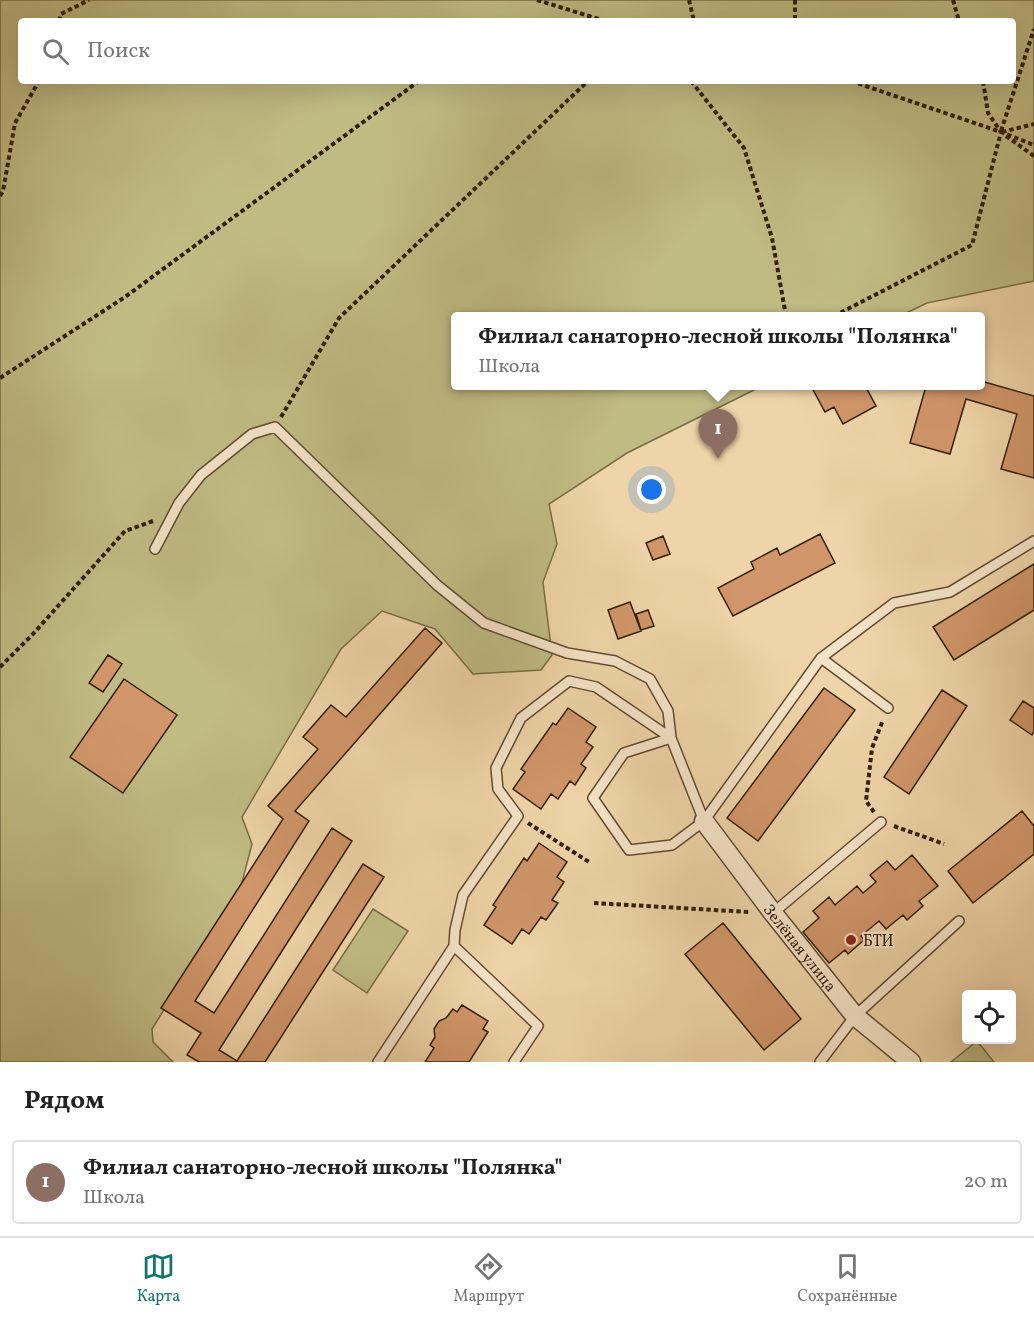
<!DOCTYPE html>
<html lang="ru">
<meta charset="utf-8">
<style>
:root{--surface:#fff;--page:#f2f2f2;--text:#222;--muted:#767676;--line:#e0e0e0;--accent:#0f766e}
body{margin:0;font-family:Vollkorn,serif;background:var(--page);color:var(--text)}
.controls{position:absolute;right:18px;bottom:18px;display:grid;overflow:hidden;border-radius:6px;box-shadow:0 6px 24px #0002}
.controls button{width:54px;height:54px;display:grid;place-items:center;padding:0;border:0;border-bottom:2px solid var(--line);background:var(--surface);color:var(--text);font:30px sans-serif}
.you{position:absolute;left:652px;top:490px;width:21px;height:21px;margin:-15px;border:4px solid #fff;border-radius:50%;background:#1a73e8;box-shadow:0 0 0 9px #1a73e833}
.badge{display:grid;place-items:center;width:39px;height:39px;border-radius:50%;background:var(--accent);color:#fff;font-size:20px;font-weight:700}
.pin{position:absolute;translate:-50% -50px;filter:drop-shadow(0 2px 3px #0008)}
.pin::after{content:'';position:absolute;top:32px;width:21px;height:18px;background:inherit;clip-path:polygon(0 0,100% 0,50% 100%)}
.popup{position:absolute;left:451px;top:312px;width:534px;height:78px;box-sizing:border-box;display:grid;place-content:center;border-radius:6px;background:var(--surface);filter:drop-shadow(0 2px 4px #0005);font-size:20px;white-space:nowrap;color:var(--muted)}
.popup b{font-size:22px;color:var(--text)}
.popup::after{content:'';position:absolute;left:50%;top:100%;margin-left:-12px;border:12px solid transparent;border-top-color:var(--surface)}
.list{margin:0;padding:0;list-style:none}
h2{display:flex;justify-content:space-between;align-items:center;height:78px;margin:0;padding:0 24px;font-size:26px}
h2 small{font-size:20px;font-weight:400;color:var(--muted)}
.list li{display:grid;grid-template-columns:39px 1fr auto;gap:18px;align-items:center;box-sizing:border-box;height:84px;margin:0 12px 12px;padding:0 12px;border:2px solid var(--line);border-radius:6px}
.list b{display:block;font-size:22px;white-space:nowrap}
.list p{margin:0;font-size:20px;white-space:nowrap;color:var(--muted)}
.list em{font-size:20px;font-style:normal;color:var(--muted)}
.icon{flex:none;width:33px;height:33px;fill:none;stroke:currentColor;stroke-width:2;stroke-linecap:round;stroke-linejoin:round}
.map{position:relative;flex:none;width:1034px;height:1062px;overflow:hidden}
.search{position:absolute;background:var(--surface);box-shadow:0 6px 24px #0002;left:18px;right:18px;top:18px;height:66px;display:flex;align-items:center;gap:15px;box-sizing:border-box;padding:0 21px;border-radius:6px;color:var(--muted);font-size:22px}
.sheet{height:174px;background:var(--surface)}
nav{display:flex;justify-content:space-around;align-items:center;box-sizing:border-box;height:84px;border-top:2px solid var(--line);background:var(--surface);font-size:16px;color:var(--muted)}
nav a{display:grid;justify-items:center;gap:3px}
nav .on{color:var(--accent)}
.map>svg:first-child{display:block}
.green{fill:#c0bb83;stroke:#796d48;stroke-width:1.5;fill-rule:evenodd}
.building{fill:#d09669;stroke:#321f0e;stroke-width:1.5}
.lines{fill:none;stroke-linecap:round;stroke-linejoin:round}
.service-casing{stroke:#614c34;stroke-width:12}
.minor-casing{stroke:#614c34;stroke-width:21}
.path{stroke:#321f0e;stroke-width:4;stroke-dasharray:4.5 3;stroke-linecap:butt}
.service{stroke:#f4e3c6;stroke-width:9}
.minor{stroke:#f4e3c6;stroke-width:18}
.poi-dot{fill:#8f2418;stroke:#f4e3c6;stroke-width:2}
.labels{text-anchor:middle;stroke-width:4.5;stroke-linejoin:round;paint-order:stroke}
.poi-label{font-size:16px;fill:#321f0e;stroke:#f4e3c6;text-anchor:start}
.street-label{font-size:16px;fill:#321f0e;stroke:#f4e3c6}
</style>
<div class="map">
<svg width="1034" height="1062" viewBox="0 0 1034 1062">
<rect width="100%" height="100%" fill="#eed4a8"/>
<filter id="stains"><feTurbulence type="fractalNoise" baseFrequency=".00333" numOctaves="4"/><feColorMatrix values="0 0 0 0 .2 0 0 0 0 .09 0 0 0 0 .02 0 0 0 .5 -.17"/></filter>
<radialGradient id="worn" r=".72"><stop offset=".6" stop-color="#630" stop-opacity="0"/><stop offset="1" stop-color="#630" stop-opacity=".3"/></radialGradient>
<path class="green" d="M0 0H1034V281L927 303 900 316H456V386H762L627 453 549 504 557 544 543 582 552 655 541 670 473 674 435 629 382 611 341 649 242 817 252 844 241 886 152 1029 153 1042 173 1062H0ZM21 21H1013V81H21Z
M373 909 408 931 367 993 333 970Z
M977 1041 994 1062H951Z"/>
<path class="building" d="M981 381 1034 396V478L1001 469 1017 414 966 399 950 454 910 443 926 386H981Z
M811 386H874L867 389 876 406 843 424 834 407 825 412Z
M820 534 835 563 733 616 718 588 754 569 751 562 777 548 780 555Z
M663 536 670 554 653 560 646 543Z
M1034 564V610L954 660 933 627Z
M630 602 641 631 618 639 608 610Z
M648 610 654 626 641 630 636 614Z
M425 628 442 643 295 811 309 821 195 1001 214 1013 332 828 352 841 219 1050 237 1061 363 864 384 877 265 1062H199L187 1055 201 1033 161 1008 283 819 268 806 318 749 303 737 331 705 346 717Z
M108 655 122 664 103 692 89 683Z
M124 679 177 715 123 793 70 757Z
M824 688 855 710 758 841 727 818Z
M942 690 967 706 909 794 884 777Z
M1023 701 1034 708V731L1032 735 1010 720Z
M568 708 596 727 586 742 593 747 581 764 586 768 575 785 570 781 558 799 551 794 541 809 513 789 525 772 521 769 553 723 556 725Z
M1022 811 1034 826V854L973 903 948 871Z
M539 843 567 862 557 877 564 882 552 900 558 903 546 920 541 917 529 934 522 929 512 944 484 925 496 907 493 905 524 858 527 861Z
M912 855 938 886 919 901 923 906 907 920 903 915 886 929 879 921 861 936 864 940 848 954 845 950 829 963 803 932 819 918 813 911 829 897 835 905 857 886 863 893 876 882 870 875 887 861 895 870Z
M723 923 801 1019 764 1050 685 954Z
M462 1005 488 1021 483 1029 488 1032 469 1062H425L434 1048 430 1045 435 1037 434 1029 439 1021 446 1018 453 1009 457 1012Z"/>
<g class="lines">
<defs>
<path id="service" d="M155 549 179 503 201 475 252 434 275 427 437 585 484 623 567 653 615 661 650 679 668 711 671 738 624 753 593 798 629 850 672 845 704 821 821 658 894 603 950 592 1034 541
M821 658 888 708
M773 913 881 822
M454 946 538 1026 514 1062
M378 1062 454 946 455 930 463 895 518 816 498 789 496 768 521 718 569 681 596 687 671 738 704 821
M820 1062 855 1016 959 921"/>
<g id="minor">
<path id="s1" d="M704 821 773 913 855 1016 911 1062"/>
</g>
</defs>
<use href="#service" class="service-casing"/>
<use href="#minor" class="minor-casing"/>
<path class="path" d="M537 0 605 21
M689 0 694 21
M795 0V21
M953 0 959 21
M59 21 61 14 89 0
M691 81 744 148 772 238 786 316
M851 81 1001 132 1034 145
M1001 131 1034 29
M1002 132 1034 124
M1006 136 1034 156
M0 196 3 191 15 123 39 81
M834 316 972 245 1001 132 988 113 983 81
M0 378 125 297 419 81
M281 417 339 318 588 81
M0 667 33 634 125 531 153 521
M874 812 866 801 872 748 883 720
M528 823 589 862
M894 826 944 844
M594 903 749 912"/>
<use href="#service" class="service"/>
<use href="#minor" class="minor"/>
</g>
<circle class="poi-dot" cx="851" cy="940" r="6"/>
<g class="labels">
<g class="poi-label">
<text x="863" y="946">БТИ</text>
</g>
<g class="street-label">
<text dy="6" stroke="none"><textPath href="#s1" startOffset="159">Зелёная улица</textPath></text>
</g>
</g>
<rect width="100%" height="100%" filter="url(#stains)"/>
<rect width="100%" height="100%" fill="url(#worn)"/>
</svg>
<div class="controls">
<button><svg class="icon" aria-label="locate" viewBox="0 0 24 24"><circle cx="12" cy="12" r="6"/><path d="M12 2v4M12 18v4M2 12h4M18 12h4"/></svg></button>
</div>
<div class="you"></div>
<div class="pin badge" style="left:718px;top:459px;background:#8d6e63">1</div>
<div class="popup"><b>Филиал санаторно-лесной школы &quot;Полянка&quot;</b>Школа</div>
<div class="search"><svg class="icon" aria-label="search" viewBox="0 0 24 24"><circle cx="10" cy="10" r="6"/><path d="M15 15l6 6"/></svg>Поиск</div>
</div>
<section class="sheet">
<h2>Рядом<small></small></h2>
<ul class="list">
<li><span class="badge" style="background:#8d6e63">1</span><div><b>Филиал санаторно-лесной школы &quot;Полянка&quot;</b><p>Школа</p></div><em>20 m</em></li>
</ul>
</section>
<nav>
<a class="on"><svg class="icon" aria-label="map" viewBox="0 0 24 24"><path d="M3 6l6-2 6 2 6-2v14l-6 2-6-2-6 2zM9 4v14M15 6v14"/></svg>Карта</a>
<a><svg class="icon" aria-label="directions" viewBox="0 0 24 24"><path d="M12 3l9 9-9 9-9-9zM9 14v-3h6M13 9l2 2-2 2"/></svg>Маршрут</a>
<a><svg class="icon" aria-label="saved" viewBox="0 0 24 24"><path d="M7 4h10v16l-5-4-5 4z"/></svg>Сохранённые</a>
</nav>
